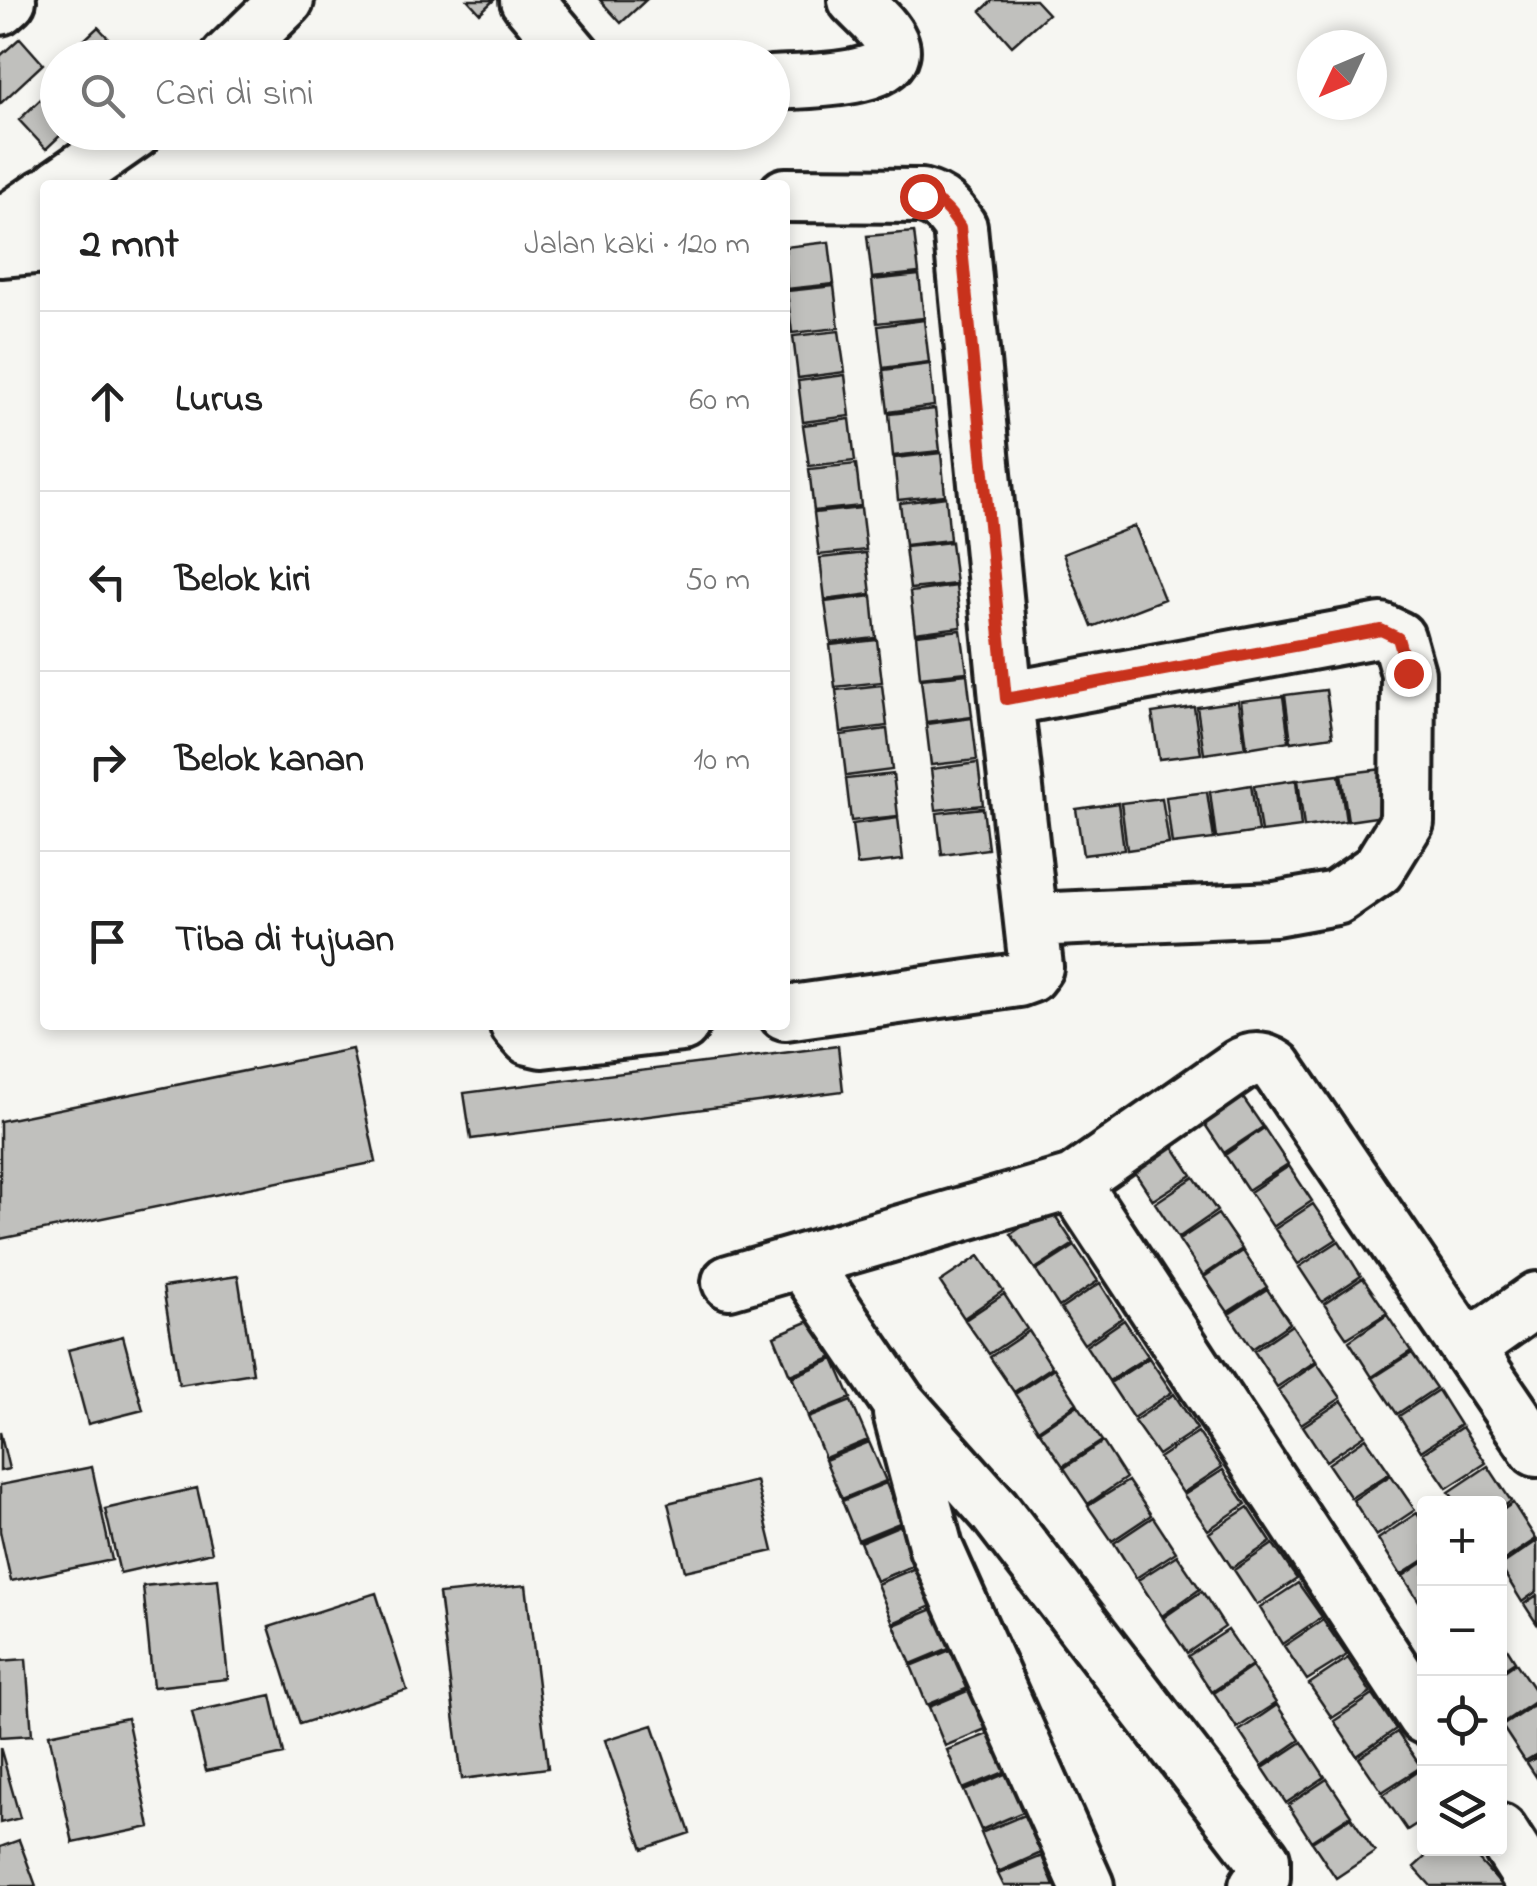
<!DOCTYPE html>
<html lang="id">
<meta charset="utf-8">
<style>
:root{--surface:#fff;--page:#f6f6f6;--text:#222;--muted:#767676;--line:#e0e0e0}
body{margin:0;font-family:"Indie Flower",sans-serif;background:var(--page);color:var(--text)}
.controls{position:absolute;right:30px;bottom:30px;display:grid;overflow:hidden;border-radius:10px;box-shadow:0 5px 15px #0003}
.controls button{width:90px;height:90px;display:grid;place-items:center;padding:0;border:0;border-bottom:2px solid var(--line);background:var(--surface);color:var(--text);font:50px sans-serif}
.compass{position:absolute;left:1297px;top:30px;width:90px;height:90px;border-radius:50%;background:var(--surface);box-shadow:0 5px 15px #0003;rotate:226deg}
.stop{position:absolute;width:30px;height:30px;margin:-22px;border:8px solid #c8321e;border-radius:50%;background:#fff}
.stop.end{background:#c8321e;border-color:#fff;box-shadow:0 2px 10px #0008}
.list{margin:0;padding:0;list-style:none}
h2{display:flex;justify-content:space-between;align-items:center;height:130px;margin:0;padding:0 40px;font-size:42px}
h2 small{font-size:32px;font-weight:400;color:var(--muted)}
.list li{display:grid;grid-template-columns:65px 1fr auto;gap:30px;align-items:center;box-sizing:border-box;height:180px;padding:0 40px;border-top:2px solid var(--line)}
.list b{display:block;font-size:38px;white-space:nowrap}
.list em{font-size:32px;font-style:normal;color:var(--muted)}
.icon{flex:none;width:55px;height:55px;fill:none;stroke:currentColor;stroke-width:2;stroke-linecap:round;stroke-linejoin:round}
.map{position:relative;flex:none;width:1537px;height:1886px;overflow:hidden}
.search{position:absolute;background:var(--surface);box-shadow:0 5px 15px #0003;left:40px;top:40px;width:750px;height:110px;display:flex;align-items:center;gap:25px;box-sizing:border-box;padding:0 35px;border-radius:55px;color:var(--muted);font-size:38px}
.panel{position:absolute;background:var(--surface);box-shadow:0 5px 15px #0003;left:40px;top:180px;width:750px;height:850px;border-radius:10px}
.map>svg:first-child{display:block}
.building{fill:#c0c0bd;stroke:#1c1c1c;stroke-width:2.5}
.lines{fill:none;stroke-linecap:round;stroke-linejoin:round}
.minor-casing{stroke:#1c1c1c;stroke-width:60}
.minor{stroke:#f6f6f2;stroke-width:52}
.route{stroke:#c8321e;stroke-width:12}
</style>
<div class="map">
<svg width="1537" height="1886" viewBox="0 0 1537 1886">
<rect width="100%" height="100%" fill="#f6f6f2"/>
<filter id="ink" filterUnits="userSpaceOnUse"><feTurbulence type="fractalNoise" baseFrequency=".01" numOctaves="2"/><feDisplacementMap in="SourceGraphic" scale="20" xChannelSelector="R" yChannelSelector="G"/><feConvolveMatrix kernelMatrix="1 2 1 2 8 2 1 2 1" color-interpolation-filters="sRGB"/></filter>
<g filter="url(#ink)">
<path class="building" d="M468 0H494L480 13Z
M600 0H646L621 23Z
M993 0H1035L1048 14 1012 46 981 11Z
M98 27 125 56 65 58Z
M20 38 43 64 0 104V56Z
M58 65V90L45 76Z
M46 94 58 106V132H64L46 149 19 120Z
M914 232 919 273 872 278 867 236Z
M829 242 834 284 787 289 785 247Z
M919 275 924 318 877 323 872 280Z
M834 286 839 328 792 333 787 291Z
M924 320 929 362 883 368 878 326Z
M839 331 845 372 798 378 793 336Z
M930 364 934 406 888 412 883 370Z
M845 375 850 416 803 422 798 381Z
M935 409 940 451 893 456 889 414Z
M850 419 855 461 809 466 803 425Z
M941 453 945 495 898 500 894 458Z
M856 464 861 506 814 511 809 469Z
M946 497 950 540 905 545 900 503Z
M861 508 866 550 819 555 814 513Z
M1135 526 1164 599 1092 627 1063 554Z
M951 542 956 584 910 589 905 547Z
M866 553 871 594 825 600 820 558Z
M956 586 961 627 915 633 910 592Z
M872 596 876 638 831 643 825 602Z
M961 630 967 672 920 677 916 635Z
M877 640 882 682 835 687 830 645Z
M967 674 972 716 926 722 921 679Z
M882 685 887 726 841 732 836 690Z
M1326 690 1333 736 1291 742 1285 695Z
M1283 696 1289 741 1247 748 1241 701Z
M1238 701 1245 748 1204 754 1197 707Z
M1194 707 1201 754 1159 759 1152 713Z
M972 718 977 760 931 765 926 724Z
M887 729 892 770 846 776 841 735Z
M978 763 983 805 936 810 931 769Z
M1383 769 1390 815 1348 821 1341 774Z
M893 774 898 816 851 821 846 779Z
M1339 775 1346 821 1304 827 1298 780Z
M1296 780 1301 827 1261 832 1254 786Z
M1251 785 1258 832 1216 838 1210 792Z
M1207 792 1214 839 1172 844 1166 797Z
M1162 798 1169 844 1127 850 1121 803Z
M1118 803 1124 850 1083 855 1076 809Z
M983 808 988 849 942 855 937 813Z
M898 818 903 860 857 865 852 824Z
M838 1046 843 1091 471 1139 464 1093Z
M352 1049 376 1162 0 1239V1121Z
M1239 1092 1263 1127 1224 1153 1200 1117Z
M1264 1128 1288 1164 1248 1190 1225 1155Z
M1169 1140 1192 1175 1153 1200 1130 1165Z
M1289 1166 1312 1201 1273 1227 1250 1192Z
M1194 1177 1217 1211 1178 1238 1155 1203Z
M1313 1204 1337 1239 1298 1264 1275 1229Z
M1050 1208 1074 1244 1035 1269 1011 1234Z
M1218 1214 1242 1249 1203 1276 1179 1240Z
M1339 1241 1361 1276 1322 1302 1299 1267Z
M1075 1246 1098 1281 1059 1307 1036 1271Z
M1243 1251 1267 1287 1228 1312 1204 1277Z
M979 1256 1003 1291 964 1318 940 1282Z
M238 1276 253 1373 179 1385 163 1287Z
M1363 1278 1387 1313 1347 1338 1324 1304Z
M1100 1283 1122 1318 1084 1344 1061 1309Z
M1267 1289 1290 1323 1252 1349 1229 1314Z
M1004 1294 1027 1329 989 1354 965 1320Z
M1387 1315 1411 1351 1372 1377 1349 1341Z
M817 1318 834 1357 790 1375 774 1336Z
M1124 1320 1148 1356 1109 1381 1086 1346Z
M1292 1325 1316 1361 1277 1387 1254 1351Z
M1029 1331 1052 1367 1014 1392 990 1357Z
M123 1336 143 1410 88 1424 68 1350Z
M1412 1353 1436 1388 1397 1414 1373 1378Z
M1149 1358 1172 1392 1133 1418 1110 1383Z
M834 1359 851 1398 808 1416 792 1377Z
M1317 1363 1341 1398 1301 1424 1278 1390Z
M1054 1368 1077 1403 1038 1430 1015 1394Z
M1438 1390 1460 1425 1421 1451 1399 1416Z
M1174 1394 1197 1429 1158 1455 1134 1421Z
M851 1401 868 1440 825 1458 808 1418Z
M1342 1401 1365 1435 1326 1461 1303 1426Z
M1078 1405 1102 1441 1063 1466 1039 1431Z
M1462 1427 1486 1463 1447 1488 1423 1453Z
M0 1432 9 1469 0 1471Z
M1198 1432 1222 1467 1183 1493 1159 1458Z
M1366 1438 1390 1473 1351 1498 1328 1464Z
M869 1442 886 1481 842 1499 825 1460Z
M1103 1442 1126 1478 1088 1504 1064 1468Z
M1488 1466 1511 1501 1500 1509V1504H1457L1449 1492Z
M92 1467 112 1560 11 1581 0 1531V1485Z
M1223 1470 1246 1504 1208 1530 1184 1495Z
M1391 1475 1415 1510 1376 1536 1353 1500Z
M756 1481 773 1551 685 1571 668 1503Z
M1128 1481 1151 1515 1112 1541 1088 1506Z
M886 1483 902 1522 858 1540 842 1501Z
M197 1488 212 1552 120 1573 105 1509Z
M1513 1503 1536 1539 1500 1563V1512Z
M1248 1507 1271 1542 1232 1568 1209 1533Z
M1417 1513 1424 1525V1560L1401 1575 1378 1539Z
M1153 1517 1176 1552 1136 1578 1114 1543Z
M903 1524 919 1563 876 1581 860 1542Z
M1537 1541V1591L1522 1602 1500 1566Z
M1273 1544 1297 1579 1257 1605 1234 1570Z
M1177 1555 1200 1589 1162 1616 1138 1580Z
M1424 1562V1609L1403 1576Z
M920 1566 936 1604 893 1623 877 1584Z
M218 1579 228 1679 153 1687 143 1586Z
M1298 1583 1322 1617 1282 1644 1260 1608Z
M526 1585 548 1768 462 1779 439 1594Z
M1202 1591 1225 1627 1187 1653 1163 1618Z
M376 1593 407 1690 300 1724 269 1627Z
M1537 1595V1624L1524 1604Z
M938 1607 954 1646 911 1664 894 1625Z
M1323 1620 1347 1655 1307 1680 1284 1646Z
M1228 1630 1252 1665 1212 1692 1188 1656Z
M1500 1637 1515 1661 1500 1671Z
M955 1648 971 1687 927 1705 911 1666Z
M1348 1658 1371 1693 1332 1718 1309 1684Z
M26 1659 32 1735 0 1737V1661Z
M1516 1663 1537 1694V1700L1501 1724 1500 1674Z
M1252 1667 1276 1703 1237 1728 1214 1693Z
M972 1689 988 1728 945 1746 929 1707Z
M271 1695 284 1754 206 1771 192 1712Z
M1373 1695 1396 1729 1357 1756 1334 1721Z
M1537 1703V1754L1525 1761 1502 1726Z
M1277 1705 1300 1740 1262 1766 1239 1731Z
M127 1718 150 1827 73 1843 49 1734Z
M653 1725 690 1833 643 1849 605 1740Z
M1397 1732 1421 1767 1382 1792 1359 1758Z
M990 1733 1007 1771 963 1789 947 1750Z
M1302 1742 1325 1777 1286 1803 1263 1768Z
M0 1747 20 1818 0 1823Z
M1537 1757V1778L1527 1763Z
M1422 1769 1424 1819 1407 1830 1383 1795Z
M1007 1773 1023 1812 981 1830 964 1791Z
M1327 1779 1351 1815 1311 1841 1288 1805Z
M1024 1815 1041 1853 998 1872 981 1833Z
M1351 1817 1375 1852 1336 1878 1312 1842Z
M19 1840 36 1886H0V1847Z
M1435 1848H1468L1502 1886H1431L1414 1867Z
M1042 1856 1054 1886H1004L998 1874Z"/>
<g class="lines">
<defs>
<path id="minor" d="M527 0 576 58
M0 8 9 0
M227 58 287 0
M772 83C796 81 909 83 891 42 884 26 866 12 855 0
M59 185 135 132
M785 195 921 196C941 201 949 210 960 227L1006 699 1036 967 1029 976 1018 980 785 1013
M0 226 45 195
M0 250 45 246
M1006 699 1381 630 1398 638 1408 673 1407 822 1378 869 1336 898 1275 909 1033 920
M517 1025 529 1038 542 1041 682 1025
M1073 1182 1424 1717
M802 1261 898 1402 994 1510 1263 1859V1877L1256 1886
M729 1282 1073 1182 1239 1066C1252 1058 1263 1058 1276 1067L1537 1450
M1469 1347 1537 1299
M900 1413 936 1548 1087 1886
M1500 1831 1535 1886"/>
</defs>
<use href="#minor" class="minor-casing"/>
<use href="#minor" class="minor"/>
</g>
</g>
<g class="lines" filter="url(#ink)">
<path class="route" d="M922 196C941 201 949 210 960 227L1006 699 1381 630 1398 638 1408 673"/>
</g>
</svg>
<div class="controls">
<button>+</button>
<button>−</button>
<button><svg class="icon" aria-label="locate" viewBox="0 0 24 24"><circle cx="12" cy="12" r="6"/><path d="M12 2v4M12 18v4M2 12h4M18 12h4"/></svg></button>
<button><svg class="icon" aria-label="layers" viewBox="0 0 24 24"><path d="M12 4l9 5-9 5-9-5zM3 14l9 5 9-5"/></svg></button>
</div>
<svg class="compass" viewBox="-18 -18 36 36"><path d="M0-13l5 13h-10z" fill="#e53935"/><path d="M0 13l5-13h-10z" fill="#767676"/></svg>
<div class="stop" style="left:922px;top:196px"></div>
<div class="stop end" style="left:1408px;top:673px"></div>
<div class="search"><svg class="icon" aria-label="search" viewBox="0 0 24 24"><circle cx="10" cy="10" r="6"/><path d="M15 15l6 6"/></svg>Cari di sini</div>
<section class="panel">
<h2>2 mnt<small>Jalan kaki · 120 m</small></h2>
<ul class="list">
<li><svg class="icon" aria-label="ahead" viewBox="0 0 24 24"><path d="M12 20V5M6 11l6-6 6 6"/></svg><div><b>Lurus</b></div><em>60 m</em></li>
<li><svg class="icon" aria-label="left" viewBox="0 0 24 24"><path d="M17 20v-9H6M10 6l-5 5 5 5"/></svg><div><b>Belok kiri</b></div><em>50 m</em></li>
<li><svg class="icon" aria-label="right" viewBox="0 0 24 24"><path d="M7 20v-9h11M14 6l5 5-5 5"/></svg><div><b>Belok kanan</b></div><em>10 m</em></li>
<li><svg class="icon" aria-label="arrive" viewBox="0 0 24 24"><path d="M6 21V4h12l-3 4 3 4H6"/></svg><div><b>Tiba di tujuan</b></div></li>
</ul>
</section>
</div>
